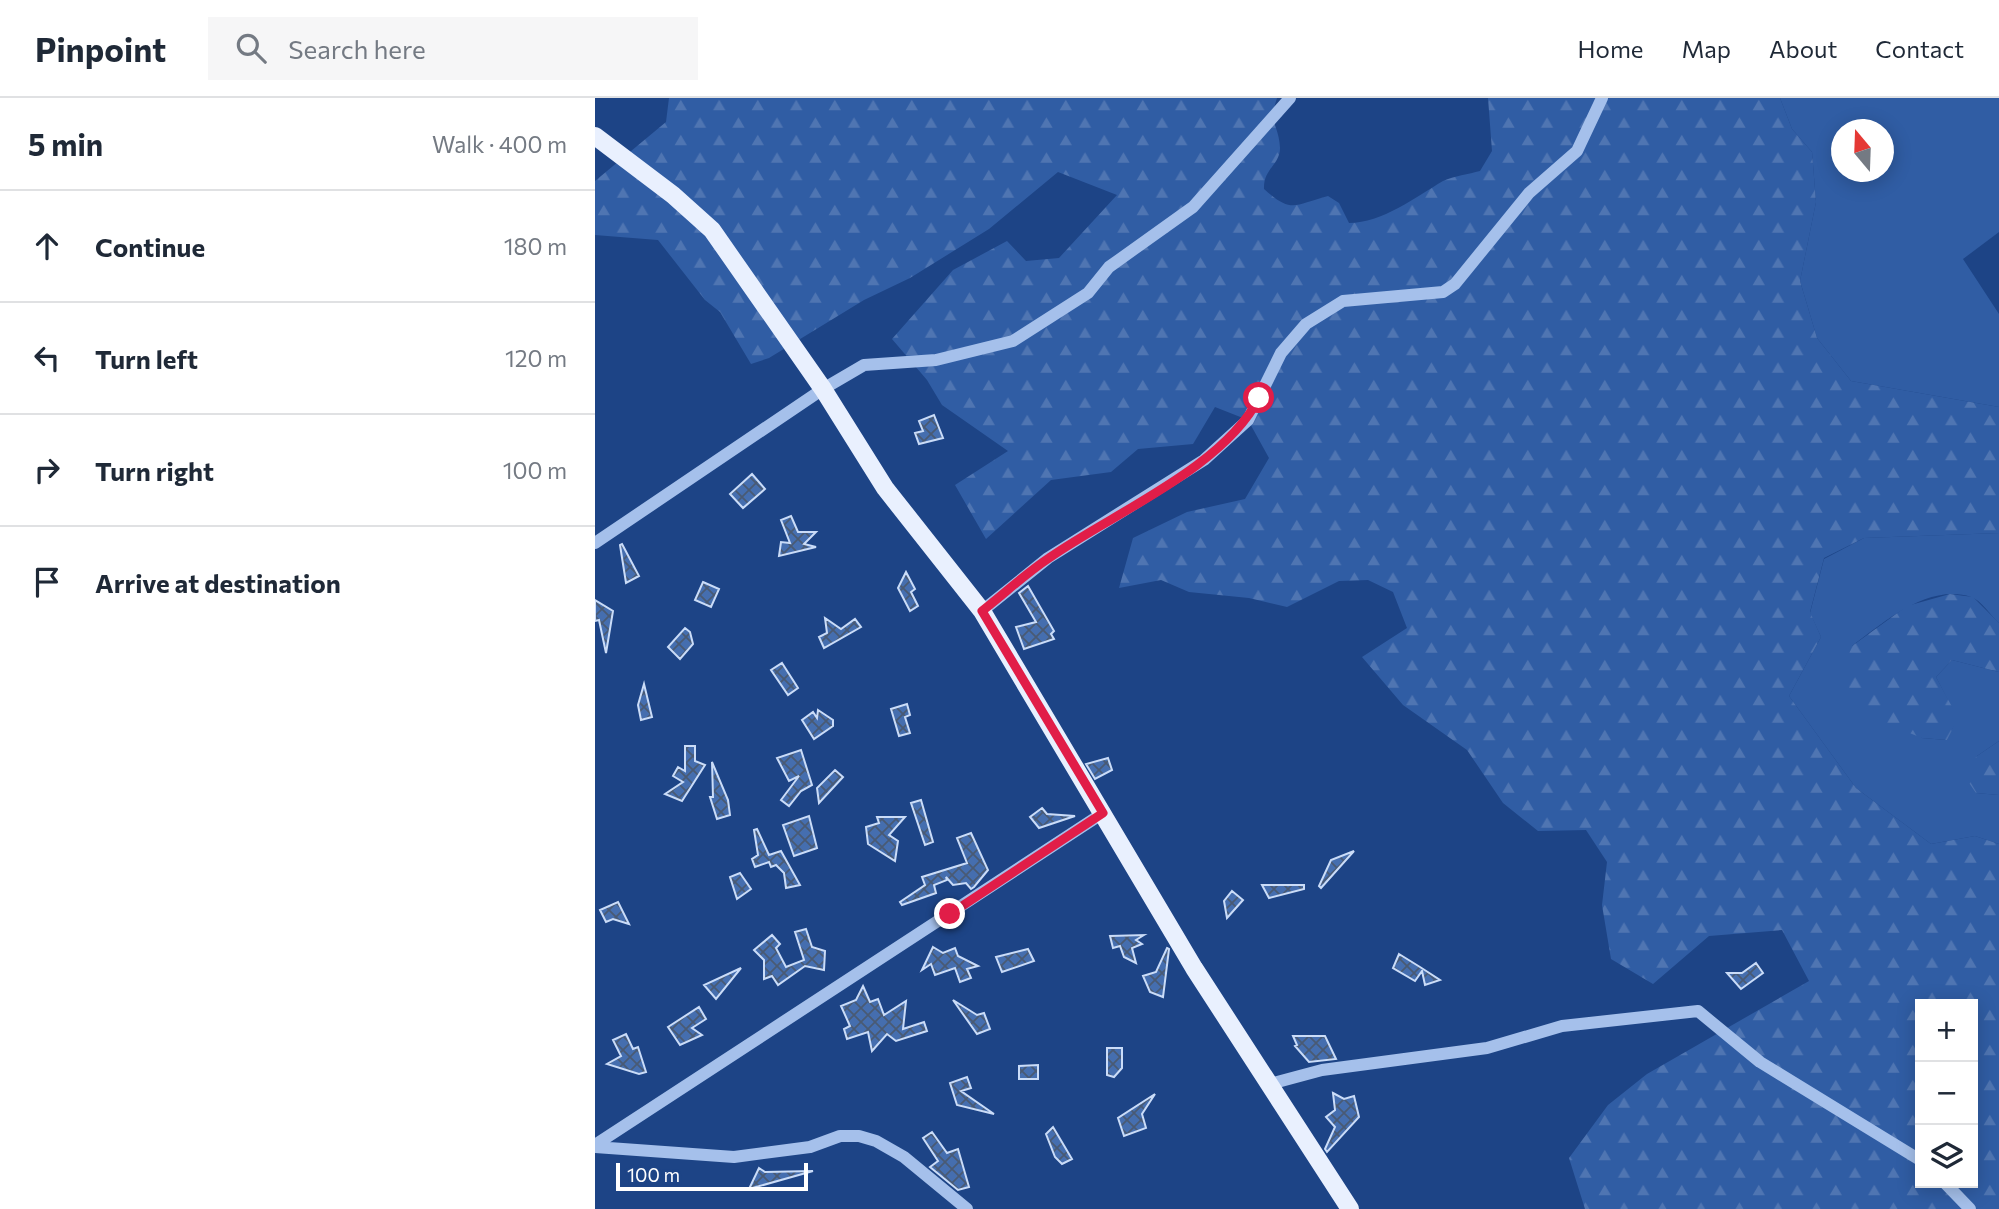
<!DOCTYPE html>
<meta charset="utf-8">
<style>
:root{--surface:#fff;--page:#f6f6f7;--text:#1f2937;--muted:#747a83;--line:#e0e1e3}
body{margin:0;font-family:Commissioner,sans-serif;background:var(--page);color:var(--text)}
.controls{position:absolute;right:21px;bottom:21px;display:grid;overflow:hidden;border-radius:0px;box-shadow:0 4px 18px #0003}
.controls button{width:63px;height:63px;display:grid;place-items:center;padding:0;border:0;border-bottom:2px solid var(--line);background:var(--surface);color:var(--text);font:35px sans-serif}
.compass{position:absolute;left:1236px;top:21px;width:63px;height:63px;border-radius:50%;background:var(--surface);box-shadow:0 4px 18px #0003;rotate:341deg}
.scale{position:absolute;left:21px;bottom:18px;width:192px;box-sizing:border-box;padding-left:7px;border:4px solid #fff;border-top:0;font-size:19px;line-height:24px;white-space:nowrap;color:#fff;-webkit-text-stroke:5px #1d4486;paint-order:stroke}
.stop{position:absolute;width:21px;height:21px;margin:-16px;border:5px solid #e11d48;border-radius:50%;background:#fff}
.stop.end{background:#e11d48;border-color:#fff;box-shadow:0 2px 7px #0008}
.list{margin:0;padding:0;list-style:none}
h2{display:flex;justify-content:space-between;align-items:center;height:91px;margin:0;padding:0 28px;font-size:30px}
h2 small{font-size:23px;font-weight:400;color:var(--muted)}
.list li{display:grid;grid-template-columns:46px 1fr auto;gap:21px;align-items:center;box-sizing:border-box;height:112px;padding:0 28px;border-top:2px solid var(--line)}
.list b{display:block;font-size:26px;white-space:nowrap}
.list em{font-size:23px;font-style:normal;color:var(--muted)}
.icon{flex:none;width:38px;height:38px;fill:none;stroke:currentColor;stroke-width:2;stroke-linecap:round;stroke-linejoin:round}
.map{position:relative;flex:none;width:1404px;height:1111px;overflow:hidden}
header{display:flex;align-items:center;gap:42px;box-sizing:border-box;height:98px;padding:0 35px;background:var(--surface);border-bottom:2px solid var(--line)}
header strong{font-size:33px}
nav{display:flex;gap:38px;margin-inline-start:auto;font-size:24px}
.search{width:490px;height:63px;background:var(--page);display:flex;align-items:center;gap:18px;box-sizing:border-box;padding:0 24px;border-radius:0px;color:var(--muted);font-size:26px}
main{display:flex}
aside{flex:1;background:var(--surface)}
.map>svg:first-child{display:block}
.green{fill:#305da4;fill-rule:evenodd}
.forest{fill:url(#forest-firs);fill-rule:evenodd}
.building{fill:url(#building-cross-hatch);stroke:#cadcf8;stroke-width:2}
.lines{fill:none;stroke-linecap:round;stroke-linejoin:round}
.minor{stroke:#a5c0eb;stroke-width:12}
.major{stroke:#e9f0fe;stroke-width:18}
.route{stroke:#e11d48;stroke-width:9}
</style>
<header>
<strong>Pinpoint</strong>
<div class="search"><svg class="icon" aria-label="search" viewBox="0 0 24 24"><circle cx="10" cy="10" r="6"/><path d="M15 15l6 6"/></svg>Search here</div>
<nav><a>Home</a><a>Map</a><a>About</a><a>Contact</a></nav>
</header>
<main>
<aside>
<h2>5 min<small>Walk · 400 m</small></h2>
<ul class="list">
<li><svg class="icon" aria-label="ahead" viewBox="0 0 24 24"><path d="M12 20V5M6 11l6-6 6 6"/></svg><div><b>Continue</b></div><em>180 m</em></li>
<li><svg class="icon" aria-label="left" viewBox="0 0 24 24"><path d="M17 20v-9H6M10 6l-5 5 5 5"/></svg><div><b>Turn left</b></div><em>120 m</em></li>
<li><svg class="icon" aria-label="right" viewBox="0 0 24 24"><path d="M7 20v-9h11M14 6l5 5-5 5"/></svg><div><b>Turn right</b></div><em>100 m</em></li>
<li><svg class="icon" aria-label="arrive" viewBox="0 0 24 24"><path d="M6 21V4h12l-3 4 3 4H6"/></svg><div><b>Arrive at destination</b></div></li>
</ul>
</aside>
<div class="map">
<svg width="1404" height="1111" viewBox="0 0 1404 1111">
<defs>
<pattern id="forest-firs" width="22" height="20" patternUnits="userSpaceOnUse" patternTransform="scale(1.75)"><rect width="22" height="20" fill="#305da4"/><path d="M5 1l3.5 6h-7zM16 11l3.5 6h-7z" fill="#4f75b2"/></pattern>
<pattern id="building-cross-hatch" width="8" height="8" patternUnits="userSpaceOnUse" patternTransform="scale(1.75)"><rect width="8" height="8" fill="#456eaf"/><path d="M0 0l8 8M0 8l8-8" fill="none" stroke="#495a74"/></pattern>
</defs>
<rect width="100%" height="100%" fill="#1d4486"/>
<path class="green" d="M1185 0H1404V134L1368 161 1404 216V309L1256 283 1222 240 1205 183 1221 104 1217 54 1197 31ZM1246 32H1288V74H1246Z
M1404 435V525C1396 518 1386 502 1376 499 1333 485 1288 525 1257 548L1327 640 1352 642 1362 620 1341 579 1357 562 1404 574V643L1382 658 1381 695 1404 697V746L1380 738 1336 746 1261 690 1194 598 1226 539 1215 515 1229 461 1269 440Z"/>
<path class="forest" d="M74 0H682C673 26 684 27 685 50 685 67 668 71 669 91 697 116 699 107 733 98L744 105 754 125C787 125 821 99 848 83 859 78 874 76 885 73L897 53 893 0H1185L1197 31 1217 54 1221 104 1205 183 1222 240 1256 283 1404 309V435L1269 440 1229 460 1215 514 1226 539 1194 598 1261 690 1336 746 1380 738 1404 746V1111H990L974 1060 1013 1007 1052 976 1214 883 1187 832 1114 838 1058 886 1016 861 1007 807 1012 764 991 732 943 733 908 705 872 652 808 607 767 559 812 530 798 494 773 482 744 483 692 509 654 500 594 494 566 482 524 490 538 440 592 414 650 401 674 360 653 322 620 309 598 346 543 351 516 374 456 382 391 441 360 387 413 353 347 307 332 282 297 241 358 172 412 143 431 163 464 160 522 97 463 74 394 131 315 180 269 202 174 260 156 266 125 214 110 202 63 142 0 137V83L71 24ZM1325 906H1378V1085H1325Z
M1355 496 1378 499 1404 525V574L1357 562 1341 579 1363 620 1352 642 1327 640 1262 614 1248 571 1257 548 1312 508Z
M1404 643V697L1381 695 1368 676 1382 658Z"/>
<path class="building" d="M339 317 348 340 324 346 320 335 328 333 324 323Z
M157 376 170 391 148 410 135 396Z
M196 418 203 434H221L209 446 221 449 184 458 186 444 195 445 186 422Z
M27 446 44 478 31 485 25 447Z
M311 474 320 491 316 494 323 508 315 513 303 490Z
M108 484 124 491 116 509 100 502Z
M433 488 459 533 456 536 459 541 429 551 421 529 441 524 424 495Z
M0 502 18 513 11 555 4 522 0 523Z
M230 520 246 531 260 521 266 529 229 550 224 539 232 535Z
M90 530 95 534 98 546 85 561 73 549Z
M187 565 203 590 193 597 176 572Z
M49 586 57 619 46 622 43 607Z
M312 606 315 617 310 619 315 635 304 638 296 611Z
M223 612 238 622V628L219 641 207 622 218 614 222 620Z
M90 648H100V663L110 667 87 703 70 696 88 684 78 678 83 669 90 673Z
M206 652 217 687 206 693 194 708 186 702 204 678 194 683 182 660Z
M513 660 517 672 500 681 491 666Z
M117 664 133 702 135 717 122 721 115 699H118Z
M240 672 248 679 224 705 222 690Z
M326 702 338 744 330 747 316 705Z
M447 710 452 716 480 718 444 730 435 719Z
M214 718 222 750 199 758 188 727Z
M282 719H310L294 737 303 743 300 763 273 746 271 729 284 725Z
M162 731 174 757 186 753 205 787 191 790 189 775 181 767 176 769 174 764 160 769 157 761 163 757 159 732Z
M376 735 393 772 379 789 376 791 371 785 358 787 351 779 352 782 339 787 341 795 307 807 305 804 330 787 327 779 372 765 362 740Z
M759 753 726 790 724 788 736 762Z
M145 775 156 791 142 801 135 779Z
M667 787H709V791L674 800Z
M637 793 648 802 632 820 629 803Z
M23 804 34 826 18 821 11 824 5 812Z
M211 831 217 849 230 853 229 872 210 868 183 887 177 878 169 881V862L159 852 177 837 185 846 181 850 191 869 209 862 200 834Z
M549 837 541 842 547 846 537 850 541 865 529 859 525 848 518 850 515 838Z
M338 849 348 855 360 850 363 858 383 868 372 871 376 880 365 884 360 870 340 877 336 866 327 872Z
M572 850 574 851 568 899 555 894 548 878 561 874Z
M433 851 439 863 407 874 401 859Z
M804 856 825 869 845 882 830 887 827 873 820 883 798 870Z
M1161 865 1168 875 1146 891 1132 875H1147Z
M146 870 121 901 109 887Z
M268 888 275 904 283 901 289 917 311 903 308 931 329 924 332 933 301 943 292 936 277 953 273 934 252 941 249 931 255 928 246 908 261 902Z
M358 902 382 917 389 915 395 931 382 936Z
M104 909 111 921 97 930 107 937 85 947 73 929Z
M31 936 38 951 43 949 51 974 44 976 12 966 26 958 18 942Z
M698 938H730L741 961 714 964 700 948 702 947Z
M512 950H527V970L519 979 512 977Z
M443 967V981H424V968Z
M372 979 376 990 366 993 399 1016 362 1007 355 985Z
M738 995 749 1001 759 998 764 1019 732 1054 730 1051 740 1029 731 1019 740 1012Z
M560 996 547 1016 551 1030 529 1038 523 1020Z
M458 1029 477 1061 467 1066 460 1059 451 1036Z
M337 1034 352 1055 363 1051 374 1089 363 1092 335 1069 343 1063 328 1040Z
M164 1070 170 1074 218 1073 154 1091Z"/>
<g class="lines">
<path class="minor" d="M0 445 228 291 269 267 341 262 418 243 493 195 514 169 598 109 695 0
M387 513 453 460 609 362 653 322 686 255 711 226 748 203 848 194 860 186 934 95 982 53 1007 0
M675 986 727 972 892 950 967 928 1103 913 1165 964 1325 1062
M0 1047 508 715
M0 1049 139 1059 215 1049 245 1038H264L281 1043 309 1059 372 1111
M1350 1085 1375 1111"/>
<path class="major" d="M0 38 78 97 117 132 228 291 290 390 387 513 599 870 755 1111"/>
</g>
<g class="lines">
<path class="route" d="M355 816 508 715 387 513C409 496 430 476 454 460 518 415 628 370 664 300"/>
</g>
</svg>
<div class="controls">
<button>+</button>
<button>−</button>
<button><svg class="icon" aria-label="layers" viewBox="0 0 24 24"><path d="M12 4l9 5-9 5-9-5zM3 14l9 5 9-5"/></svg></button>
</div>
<svg class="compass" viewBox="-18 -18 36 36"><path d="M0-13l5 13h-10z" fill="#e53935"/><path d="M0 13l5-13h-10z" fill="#747a83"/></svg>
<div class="scale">100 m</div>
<div class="stop" style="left:664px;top:300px"></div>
<div class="stop end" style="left:355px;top:816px"></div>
</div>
</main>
